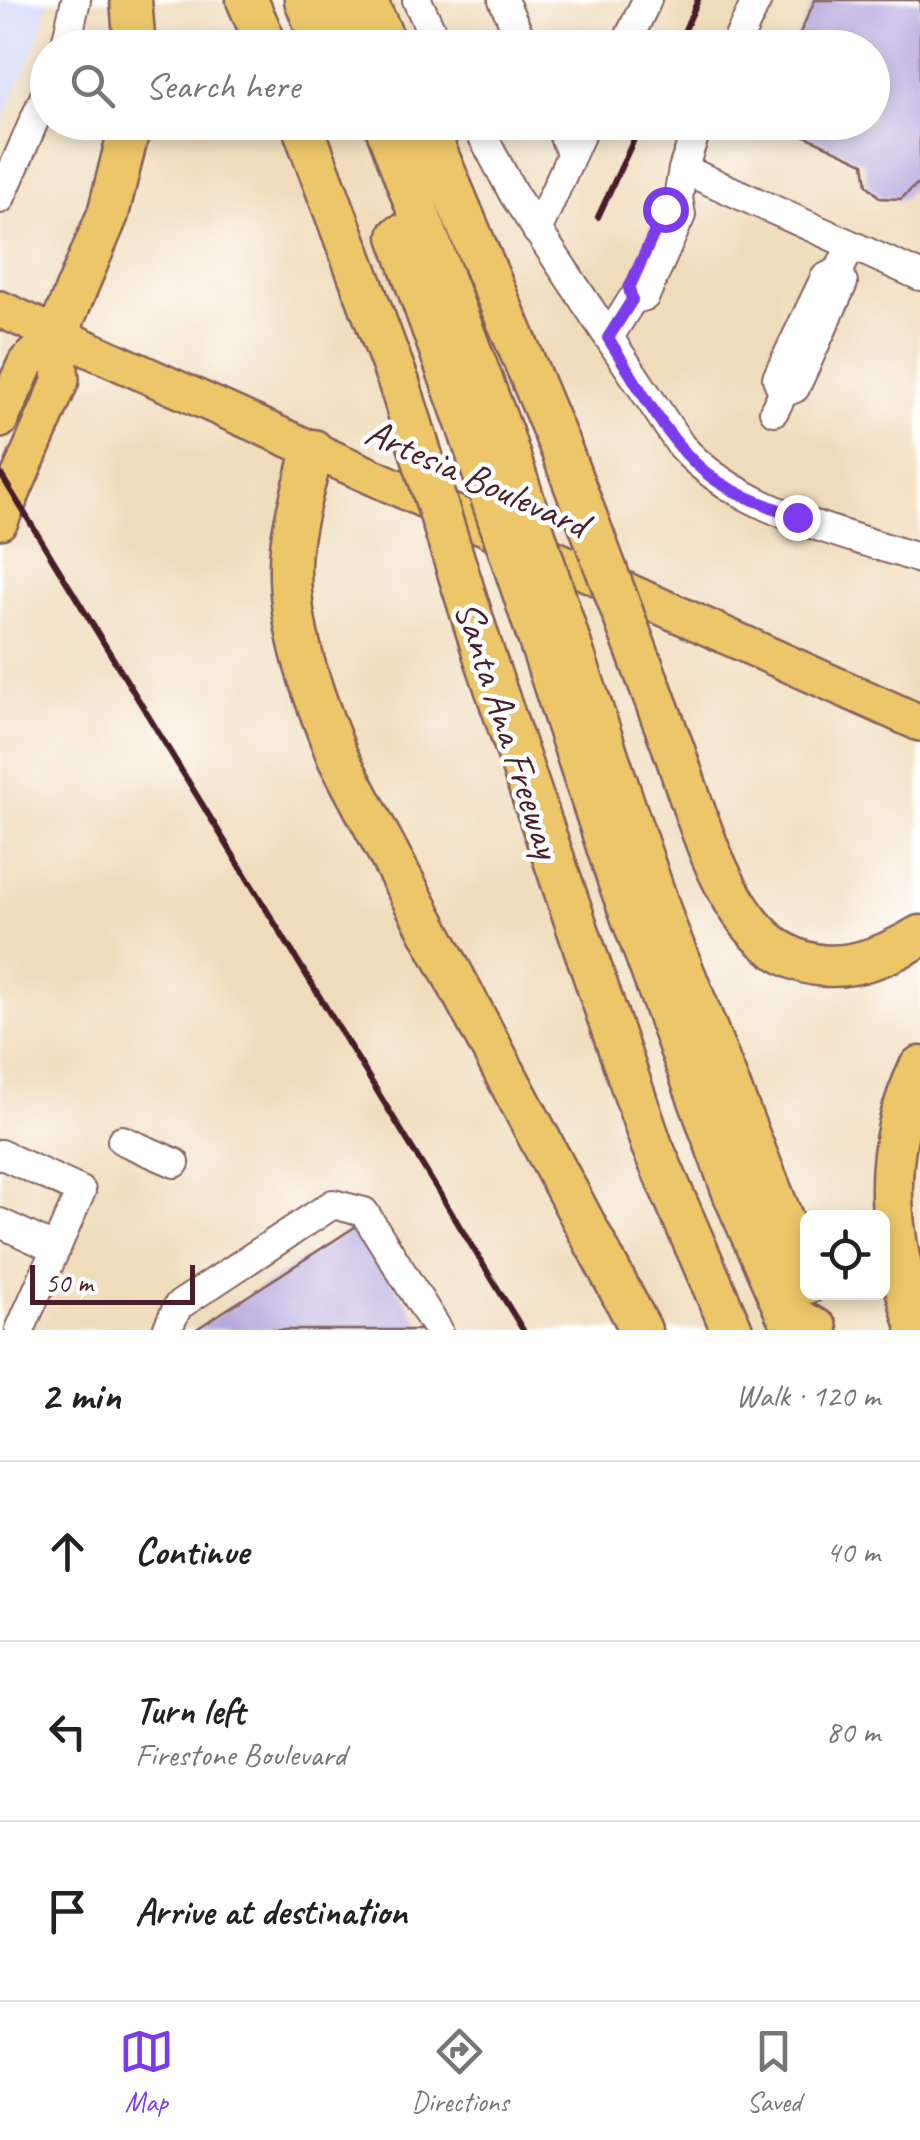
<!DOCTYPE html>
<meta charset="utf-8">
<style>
:root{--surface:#fff;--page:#f6f6f6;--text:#222;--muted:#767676;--line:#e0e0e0;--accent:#7c3aed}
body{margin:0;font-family:Caveat,sans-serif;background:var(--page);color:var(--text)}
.controls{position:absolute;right:30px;bottom:30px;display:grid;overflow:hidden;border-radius:15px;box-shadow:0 5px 15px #0003}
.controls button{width:90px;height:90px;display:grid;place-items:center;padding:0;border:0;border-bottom:2px solid var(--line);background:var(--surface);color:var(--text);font:50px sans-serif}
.scale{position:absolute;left:30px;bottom:25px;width:165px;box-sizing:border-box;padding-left:10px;border:5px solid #4a1f2b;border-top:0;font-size:28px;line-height:35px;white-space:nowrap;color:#4a1f2b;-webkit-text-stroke:8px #fff;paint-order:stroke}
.stop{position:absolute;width:30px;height:30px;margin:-22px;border:8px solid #7c3aed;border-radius:50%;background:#fff}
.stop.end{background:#7c3aed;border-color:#fff;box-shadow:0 2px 10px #0008}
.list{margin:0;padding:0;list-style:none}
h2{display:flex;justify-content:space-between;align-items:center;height:130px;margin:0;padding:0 40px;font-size:42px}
h2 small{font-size:32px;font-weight:400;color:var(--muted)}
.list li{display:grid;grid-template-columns:65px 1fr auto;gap:30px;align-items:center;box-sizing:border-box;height:180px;padding:0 40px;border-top:2px solid var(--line)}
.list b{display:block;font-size:38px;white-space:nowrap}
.list p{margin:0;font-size:32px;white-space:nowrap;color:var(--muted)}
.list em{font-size:32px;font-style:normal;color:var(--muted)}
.icon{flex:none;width:55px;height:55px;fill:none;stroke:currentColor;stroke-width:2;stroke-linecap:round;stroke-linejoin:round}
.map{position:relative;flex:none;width:920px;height:1330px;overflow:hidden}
.search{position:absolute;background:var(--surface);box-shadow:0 5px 15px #0003;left:30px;right:30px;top:30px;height:110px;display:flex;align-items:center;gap:25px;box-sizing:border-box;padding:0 35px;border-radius:55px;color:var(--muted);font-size:38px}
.sheet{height:670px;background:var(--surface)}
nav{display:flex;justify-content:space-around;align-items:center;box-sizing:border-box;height:140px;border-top:2px solid var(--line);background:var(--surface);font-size:28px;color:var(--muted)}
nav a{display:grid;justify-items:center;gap:5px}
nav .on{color:var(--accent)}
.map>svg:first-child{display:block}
.built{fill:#d3d9f9}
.building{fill:#b6a9dd}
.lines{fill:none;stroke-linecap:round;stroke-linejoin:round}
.minor-casing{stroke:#84615d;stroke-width:32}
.major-casing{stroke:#84615d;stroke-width:40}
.highway-casing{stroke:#84615d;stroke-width:45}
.minor{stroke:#fff;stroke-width:28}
.major{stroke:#ecc669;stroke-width:35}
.highway{stroke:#ecc669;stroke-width:40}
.rail{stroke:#4a1f2b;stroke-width:6}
.highway-bridge-casing{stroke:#84615d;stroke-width:45;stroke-linecap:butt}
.highway-bridge{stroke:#ecc669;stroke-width:40}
.route{stroke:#7c3aed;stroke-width:12}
.labels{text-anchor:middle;stroke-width:9;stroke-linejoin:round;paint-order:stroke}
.street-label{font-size:40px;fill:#4a1f2b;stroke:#fff}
</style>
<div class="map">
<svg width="920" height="1330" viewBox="0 0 920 1330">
<rect width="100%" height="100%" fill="#fff"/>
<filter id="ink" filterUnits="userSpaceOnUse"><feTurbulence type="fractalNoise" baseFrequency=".01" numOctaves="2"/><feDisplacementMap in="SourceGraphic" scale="20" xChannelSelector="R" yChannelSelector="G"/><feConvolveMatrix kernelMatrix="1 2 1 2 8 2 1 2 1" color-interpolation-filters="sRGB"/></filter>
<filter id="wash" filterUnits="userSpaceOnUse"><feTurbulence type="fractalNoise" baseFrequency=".0048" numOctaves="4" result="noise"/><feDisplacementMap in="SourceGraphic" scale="40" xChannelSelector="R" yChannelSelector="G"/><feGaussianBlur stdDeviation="2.25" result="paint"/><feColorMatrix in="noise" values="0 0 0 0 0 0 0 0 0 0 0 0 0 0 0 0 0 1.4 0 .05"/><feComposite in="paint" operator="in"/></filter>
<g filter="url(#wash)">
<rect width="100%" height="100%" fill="#f0dcbb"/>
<path class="built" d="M0 0H48L37 43 0 127Z"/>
<g id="blocks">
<path class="building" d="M815 0H920V187L916 185 901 199 880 198 867 185 864 163 775 122H872V48H793Z
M358 1225 424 1330H195Z"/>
</g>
</g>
<g filter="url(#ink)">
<use href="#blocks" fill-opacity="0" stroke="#84615d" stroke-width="2.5"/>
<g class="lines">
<defs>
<path id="minor" d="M417 0 439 48
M503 0 525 48
M65 48 76 0
M624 48 647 0
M734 48 757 0
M475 122 514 195 681 446C740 512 838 531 920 559
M558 122 571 153
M683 169 920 276
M0 199 48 89
M537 231 586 122
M609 337 632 300 645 296 681 215 678 198 683 169 699 122
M783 393 777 378 825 278 833 274
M774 411 783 393 795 388 843 283 839 271 851 245
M122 1140 175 1163
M0 1154 81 1191 20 1330
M0 1223 56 1249
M167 1330 178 1306 333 1204 364 1212 438 1330"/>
<path id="major" d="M0 309 920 723
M0 420 26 363 57 335
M0 521 61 380 57 335"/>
<path id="highway" d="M131 0 135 48
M247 0 268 48
M305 0 324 48
M335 0 354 48
M366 0 388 48
M301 122 399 383
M384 122 502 433
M424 122 561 449
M399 236 470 434
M57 335 108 214 131 122
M313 450C306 482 294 516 291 548 284 619 312 693 338 758L641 1330
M484 655 652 1146 732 1330
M575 658 665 925 808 1283
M549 670 618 880 734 1195 786 1313 817 1330
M674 750C714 869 757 1034 920 936
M918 1330C889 1240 877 1155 920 1067"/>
</defs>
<use href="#minor" class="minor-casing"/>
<use href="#major" class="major-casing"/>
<use href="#highway" class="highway-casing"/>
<use href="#minor" class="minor"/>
<use href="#major" class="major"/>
<use href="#highway" class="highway"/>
<path class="rail" d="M677 48 698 0
M598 217 642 122
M0 473 523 1330"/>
<defs>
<path id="highway-bridge" d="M399 383 484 655
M502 433 575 658
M470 434 549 670
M561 449 674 750"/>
</defs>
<use href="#highway-bridge" class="highway-bridge-casing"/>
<use href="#highway-bridge" class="highway-bridge"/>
</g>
</g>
<g class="lines" filter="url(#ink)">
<path class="route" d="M665 209 629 288 632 300 608 338C636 381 665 439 705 472 731 494 765 504 797 517"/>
</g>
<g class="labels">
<g class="street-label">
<text transform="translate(477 477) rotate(24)" y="14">Artesia Boulevard</text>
<text transform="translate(509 729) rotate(72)" y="14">Santa Ana Freeway</text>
</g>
</g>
</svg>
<div class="controls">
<button><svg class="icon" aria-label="locate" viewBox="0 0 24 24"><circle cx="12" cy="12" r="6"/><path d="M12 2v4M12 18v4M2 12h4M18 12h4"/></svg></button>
</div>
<div class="scale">50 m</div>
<div class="stop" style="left:665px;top:209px"></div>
<div class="stop end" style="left:797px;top:517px"></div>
<div class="search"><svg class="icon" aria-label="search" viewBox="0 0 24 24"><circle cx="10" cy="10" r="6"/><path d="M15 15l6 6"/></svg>Search here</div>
</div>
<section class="sheet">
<h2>2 min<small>Walk · 120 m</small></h2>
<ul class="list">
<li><svg class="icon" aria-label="ahead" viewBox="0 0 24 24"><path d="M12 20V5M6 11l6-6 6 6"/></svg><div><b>Continue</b></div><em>40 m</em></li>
<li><svg class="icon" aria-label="left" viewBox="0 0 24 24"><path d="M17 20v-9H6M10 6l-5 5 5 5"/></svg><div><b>Turn left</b><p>Firestone Boulevard</p></div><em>80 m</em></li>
<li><svg class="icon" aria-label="arrive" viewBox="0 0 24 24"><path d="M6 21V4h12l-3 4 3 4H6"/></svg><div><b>Arrive at destination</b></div></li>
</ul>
</section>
<nav>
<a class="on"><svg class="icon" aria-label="map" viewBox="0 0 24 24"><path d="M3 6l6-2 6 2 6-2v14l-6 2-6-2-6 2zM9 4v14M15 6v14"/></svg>Map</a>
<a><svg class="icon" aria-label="directions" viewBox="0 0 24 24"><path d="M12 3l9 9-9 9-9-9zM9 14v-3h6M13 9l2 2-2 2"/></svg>Directions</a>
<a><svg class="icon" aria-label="saved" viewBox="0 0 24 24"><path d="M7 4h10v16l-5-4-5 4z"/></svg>Saved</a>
</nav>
